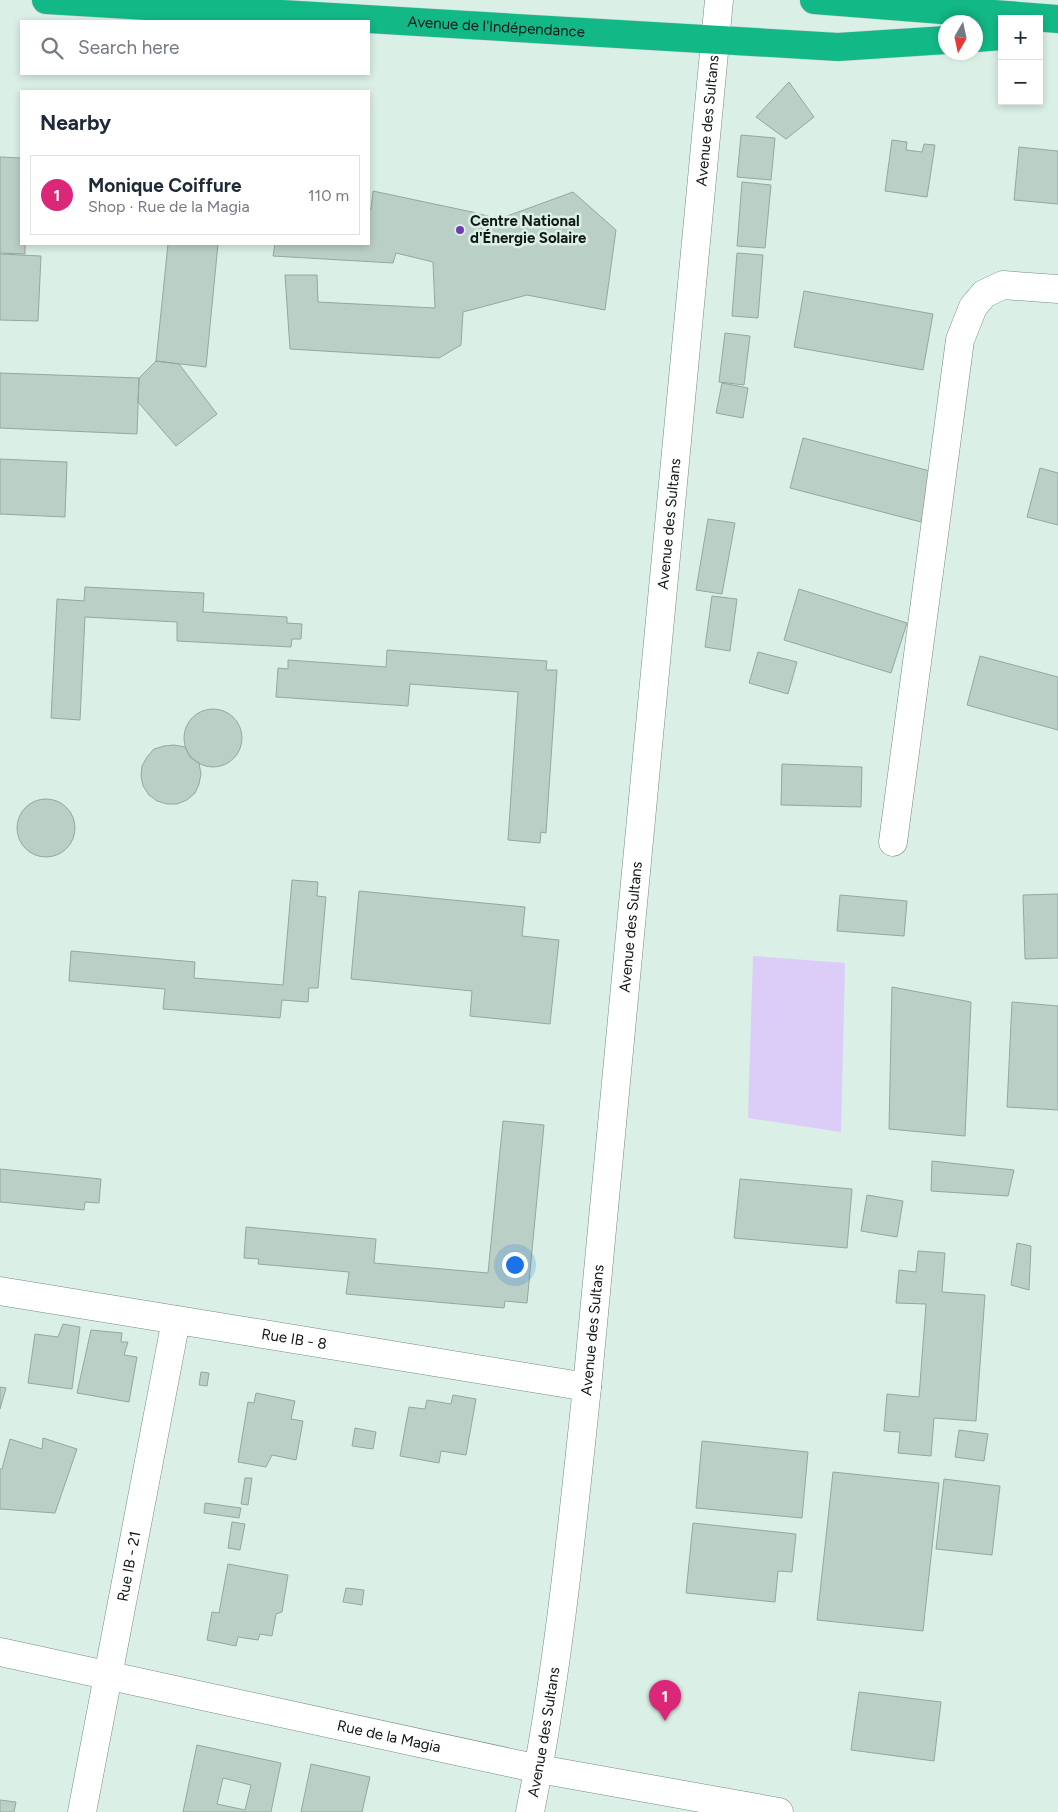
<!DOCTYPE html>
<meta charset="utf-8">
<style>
:root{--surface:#fff;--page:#f2f2f3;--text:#1f2937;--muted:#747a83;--line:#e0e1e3;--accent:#db2777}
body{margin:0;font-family:Figtree,sans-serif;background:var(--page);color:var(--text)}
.controls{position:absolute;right:15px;top:15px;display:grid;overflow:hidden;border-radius:0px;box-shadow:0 2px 8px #0003}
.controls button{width:45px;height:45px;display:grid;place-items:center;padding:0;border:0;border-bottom:1px solid var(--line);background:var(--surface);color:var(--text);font:25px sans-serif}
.compass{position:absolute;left:938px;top:15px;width:45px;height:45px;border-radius:50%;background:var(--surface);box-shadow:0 2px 8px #0003;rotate:189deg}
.you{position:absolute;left:514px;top:1264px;width:18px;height:18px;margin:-12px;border:4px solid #fff;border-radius:50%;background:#1a73e8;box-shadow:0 0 0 8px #1a73e833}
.badge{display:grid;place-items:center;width:32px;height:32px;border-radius:50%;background:var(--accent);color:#fff;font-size:16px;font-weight:700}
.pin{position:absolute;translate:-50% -41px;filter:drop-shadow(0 1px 2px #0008)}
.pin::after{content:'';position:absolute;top:26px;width:18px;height:15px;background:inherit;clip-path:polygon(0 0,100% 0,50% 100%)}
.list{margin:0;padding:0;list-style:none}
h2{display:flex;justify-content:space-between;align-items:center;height:65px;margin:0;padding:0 20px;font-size:21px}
h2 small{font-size:16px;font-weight:400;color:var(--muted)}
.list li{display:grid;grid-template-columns:32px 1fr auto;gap:15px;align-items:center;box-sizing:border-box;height:80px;margin:0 10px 10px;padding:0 10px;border:1px solid var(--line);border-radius:0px}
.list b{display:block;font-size:19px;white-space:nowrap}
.list p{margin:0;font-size:16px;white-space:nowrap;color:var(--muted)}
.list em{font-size:16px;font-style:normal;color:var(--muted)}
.icon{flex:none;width:28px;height:28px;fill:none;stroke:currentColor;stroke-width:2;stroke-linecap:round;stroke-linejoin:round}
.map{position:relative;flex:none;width:1058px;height:1812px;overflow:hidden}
.search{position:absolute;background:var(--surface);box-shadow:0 2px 8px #0003;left:20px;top:20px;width:350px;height:55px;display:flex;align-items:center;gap:12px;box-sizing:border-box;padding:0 18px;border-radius:0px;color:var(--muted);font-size:19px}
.panel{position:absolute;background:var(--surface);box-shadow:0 2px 8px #0003;left:20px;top:90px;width:350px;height:155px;border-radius:0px}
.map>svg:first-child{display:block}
.green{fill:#dbcdf7}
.building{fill:#bacfc5;stroke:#94a89e;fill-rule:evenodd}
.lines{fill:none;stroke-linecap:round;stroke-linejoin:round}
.minor-casing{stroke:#768a80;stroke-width:29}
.highway-casing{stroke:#cfd1d0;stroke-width:29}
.minor{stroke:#fff;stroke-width:28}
.highway{stroke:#12b886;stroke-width:28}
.poi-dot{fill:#6f3bb2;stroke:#daefe5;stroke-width:2}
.labels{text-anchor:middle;stroke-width:5;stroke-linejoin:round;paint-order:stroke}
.street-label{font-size:15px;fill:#101714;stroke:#daefe5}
.poi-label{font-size:15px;font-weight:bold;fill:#101714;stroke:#daefe5;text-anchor:start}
</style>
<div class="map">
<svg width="1058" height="1812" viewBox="0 0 1058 1812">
<rect width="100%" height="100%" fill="#daefe5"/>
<path class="green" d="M753 956 845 963 841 1132 748 1118Z"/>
<path class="building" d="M789 82 814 117 786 139 756 117Z
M741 135 775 138 771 180 737 177Z
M892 140 907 142 906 150 922 152 924 144 935 145 927 197 885 191Z
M1019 147 1058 151V204L1014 200Z
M0 157 21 158V244H25V254L0 253Z
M742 182 771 185 765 248 737 246Z
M373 191 472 212 499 219 573 192 616 230 605 310 527 295 463 312 461 345 439 358 290 349 285 275H317L318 302 435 308 433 262 396 253 393 263 273 256 275 244H369V209H371Z
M168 244H218L206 367 156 361Z
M737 253 763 255 758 318 732 316Z
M0 254 41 256 38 321 0 320Z
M804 291 933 314 923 370 794 347Z
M725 333 750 336 744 385 719 382Z
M156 361 179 364 217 414 176 446 138 402 139 378Z
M0 373 139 378 137 434 0 428Z
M722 383 748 388 743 418 716 413Z
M803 438 934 472 921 522 790 488Z
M0 459 67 462 65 517 0 514Z
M1040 468 1058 473V525L1027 517Z
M708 519 735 523 722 594 696 590Z
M85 587 204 593 203 612 287 617V623L302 624 301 639H292L291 647 177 641V622L85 617 80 720 51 718 57 599 84 601Z
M799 589 907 623 891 673 784 640Z
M712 596 737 599 730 651 705 647Z
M387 650 547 661 546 670H557L546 833 541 832 540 843 508 840 518 692 410 684 408 706 276 697 278 668 288 669V660L386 667Z
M758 652 797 662 788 694 749 683Z
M980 656 1058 677V730L967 705Z
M184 738a29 29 0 1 1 58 0a29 29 0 1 1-58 0Z
M174 745 185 747 190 757 199 763 201 774 199 784 195 793 187 800 177 804H167L157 801 149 795 143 786 141 776 142 766 147 757 154 749 164 746Z
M782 764 862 767 861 807 781 805Z
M17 828a29 29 0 1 1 58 0a29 29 0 1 1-58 0Z
M292 880 318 882 317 896 326 897 318 988H309L308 1002 282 1000 280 1018 163 1009 165 989 69 981 71 951 195 962 194 978 283 985Z
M359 891 525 907 522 936 559 940 550 1024 470 1016 472 991 351 979Z
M1058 894V958L1025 959 1023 895Z
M840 895 907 901 904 936 837 931Z
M892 987 971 1002 965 1136 889 1129Z
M1012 1002 1058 1006V1110L1007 1107Z
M503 1121 544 1125 527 1303 505 1301 504 1308 346 1294 349 1272 258 1264 259 1259 244 1258 246 1227 376 1239 374 1263 488 1273Z
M932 1161 1014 1170 1008 1196 931 1191Z
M0 1169 101 1179 99 1203 85 1202 84 1210 0 1202Z
M740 1179 852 1189 847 1248 734 1238Z
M867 1195 903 1201 897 1237 861 1231Z
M1017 1243 1031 1246 1029 1290 1011 1285Z
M918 1251 945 1253 942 1292 985 1295 976 1421 934 1418 931 1456 898 1453 900 1432 884 1431 887 1394 919 1397 926 1304 896 1303 899 1270 916 1272Z
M63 1324 80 1327 72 1389 28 1383 35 1334 58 1337Z
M91 1330 122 1333 121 1342H128L124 1355 137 1357 129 1402 77 1393Z
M201 1372 209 1373 207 1386 199 1385Z
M0 1387 6 1388 0 1409Z
M256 1393 295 1401 291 1419 303 1421 296 1460 272 1455 266 1467 238 1462 248 1402 254 1403Z
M453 1395 476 1399 466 1455 441 1451 439 1463 400 1456 409 1407 425 1409 427 1400 451 1404Z
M355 1428 376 1432 373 1449 352 1446Z
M959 1430 988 1434 984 1461 955 1457Z
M43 1438 77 1449 55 1513 0 1509V1469H2L10 1439 42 1449Z
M702 1441 808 1452 802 1518 696 1508Z
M833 1472 939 1483 923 1631 817 1620Z
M245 1478H252L248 1505 241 1504Z
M944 1479 1000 1486 992 1555 936 1549Z
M205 1503 241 1508 239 1518 204 1513Z
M232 1522 245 1524 240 1550 228 1548Z
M693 1523 796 1534 792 1572 778 1571 775 1602 686 1593Z
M228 1564 288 1575 282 1612 276 1614 272 1636 260 1634 258 1640 238 1637 236 1646 207 1640 212 1612 219 1613Z
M346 1588 364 1590 362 1605 343 1602Z
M859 1692 941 1702 934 1761 851 1750Z
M197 1745 281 1763 271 1812H183ZM223 1778 251 1785 245 1810 217 1804Z
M311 1764 370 1777 362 1812H301Z
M0 1800 16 1802 14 1812H0Z"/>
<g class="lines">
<defs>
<g id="minor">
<path d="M893 842 960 340 973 307 984 294 1003 285 1058 289"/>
<path id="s1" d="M0 1291 587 1387"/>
<path id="s2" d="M0 1652 539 1769 779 1812"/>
<path id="s3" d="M82 1812 176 1320"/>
<path id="s4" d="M530 1812C558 1672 572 1529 587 1387L719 0"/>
</g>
<g id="highway">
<path id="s5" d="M46 0 838 47 946 40"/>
<path d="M814 0 1058 19"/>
<path d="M976 38 1002 36"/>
</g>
</defs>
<use href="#minor" class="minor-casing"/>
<use href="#highway" class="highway-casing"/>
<use href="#minor" class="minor"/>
<use href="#highway" class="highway"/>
</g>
<circle class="poi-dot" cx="460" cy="230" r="5"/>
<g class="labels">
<g class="street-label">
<text dy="5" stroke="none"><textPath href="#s5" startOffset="451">Avenue de l'Indépendance</textPath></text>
<text dy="5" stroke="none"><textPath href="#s4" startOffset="1701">Avenue des Sultans</textPath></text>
<text dy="5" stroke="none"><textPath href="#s4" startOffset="1296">Avenue des Sultans</textPath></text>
<text dy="5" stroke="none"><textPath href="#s4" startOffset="891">Avenue des Sultans</textPath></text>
<text dy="5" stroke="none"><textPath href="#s4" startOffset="486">Avenue des Sultans</textPath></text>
<text dy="5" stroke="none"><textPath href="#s1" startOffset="298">Rue IB - 8</textPath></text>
<text dy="5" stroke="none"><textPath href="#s3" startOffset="250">Rue IB - 21</textPath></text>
<text dy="5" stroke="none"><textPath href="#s4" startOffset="81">Avenue des Sultans</textPath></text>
<text dy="5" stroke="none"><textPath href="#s2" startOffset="398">Rue de la Magia</textPath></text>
</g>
<g class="poi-label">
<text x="470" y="226">Centre National<tspan x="470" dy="17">d'Énergie Solaire</tspan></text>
</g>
</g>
</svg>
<div class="controls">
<button>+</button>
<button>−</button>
</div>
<svg class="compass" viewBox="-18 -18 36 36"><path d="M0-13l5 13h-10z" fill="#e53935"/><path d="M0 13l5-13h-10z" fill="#747a83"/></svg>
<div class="you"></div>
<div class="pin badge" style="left:665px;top:1721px">1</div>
<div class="search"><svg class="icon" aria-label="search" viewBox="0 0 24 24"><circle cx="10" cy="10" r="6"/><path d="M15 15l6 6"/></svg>Search here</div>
<section class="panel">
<h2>Nearby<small></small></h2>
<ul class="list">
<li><span class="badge">1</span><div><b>Monique Coiffure</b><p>Shop · Rue de la Magia</p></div><em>110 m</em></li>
</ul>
</section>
</div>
